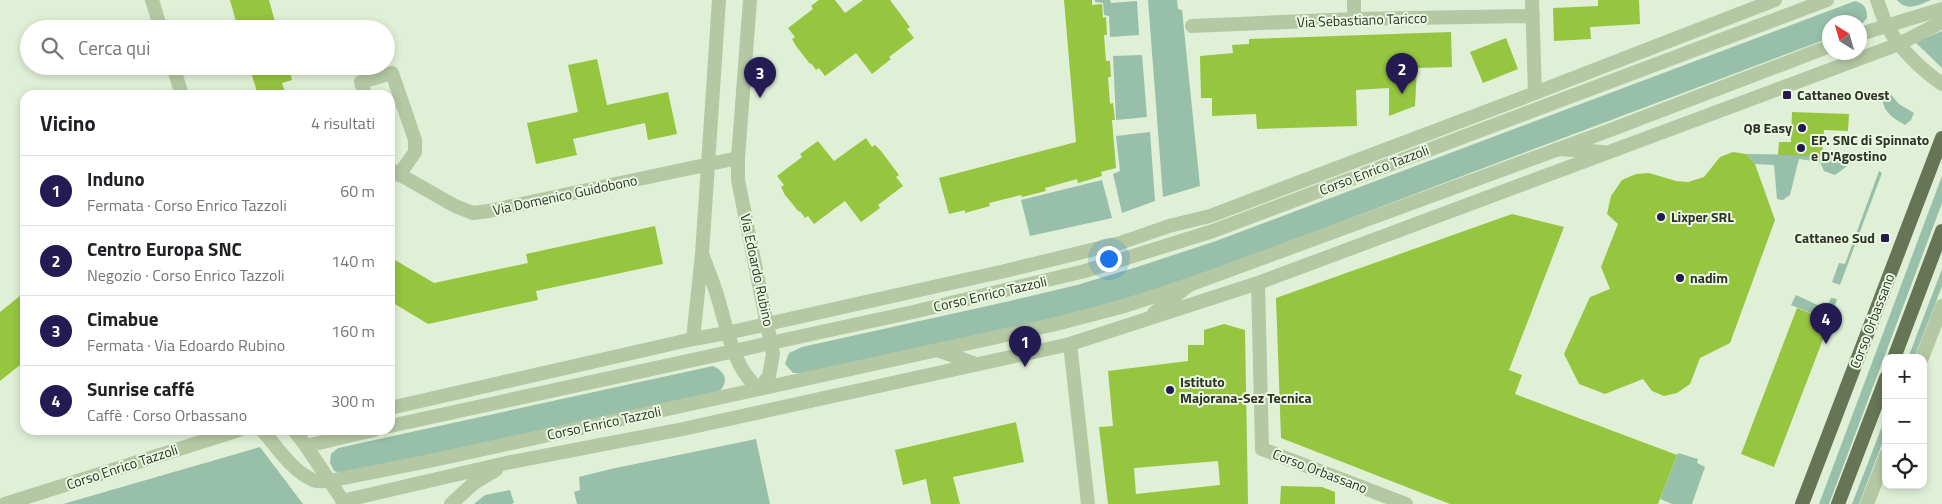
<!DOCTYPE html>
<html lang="it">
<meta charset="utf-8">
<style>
:root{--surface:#fff;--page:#f2f2f2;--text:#202124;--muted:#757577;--line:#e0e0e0;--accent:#251b53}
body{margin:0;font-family:"Titillium Web",sans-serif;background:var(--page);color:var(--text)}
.controls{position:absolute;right:15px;bottom:15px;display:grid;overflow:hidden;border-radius:10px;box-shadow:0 2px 8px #0003}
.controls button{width:45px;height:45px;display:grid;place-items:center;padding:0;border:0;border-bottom:1px solid var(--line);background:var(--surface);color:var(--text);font:25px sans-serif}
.compass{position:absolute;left:1822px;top:15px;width:45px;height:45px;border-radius:50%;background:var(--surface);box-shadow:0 2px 8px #0003;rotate:323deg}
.you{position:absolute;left:1108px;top:258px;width:18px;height:18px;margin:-12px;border:4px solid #fff;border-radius:50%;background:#1a73e8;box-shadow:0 0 0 8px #1a73e833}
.badge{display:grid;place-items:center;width:32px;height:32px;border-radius:50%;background:var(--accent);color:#fff;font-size:16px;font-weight:700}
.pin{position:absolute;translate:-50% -41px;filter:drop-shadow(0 1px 2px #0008)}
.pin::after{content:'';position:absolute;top:26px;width:18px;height:15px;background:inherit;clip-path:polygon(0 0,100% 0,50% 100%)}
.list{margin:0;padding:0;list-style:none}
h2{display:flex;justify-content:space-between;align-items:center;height:65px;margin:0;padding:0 20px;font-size:21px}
h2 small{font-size:16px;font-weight:400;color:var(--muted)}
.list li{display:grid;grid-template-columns:32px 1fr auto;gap:15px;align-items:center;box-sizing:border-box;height:70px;padding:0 20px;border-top:1px solid var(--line)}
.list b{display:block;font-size:19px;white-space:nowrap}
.list p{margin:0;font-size:16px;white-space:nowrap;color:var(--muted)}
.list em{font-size:16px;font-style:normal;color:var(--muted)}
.icon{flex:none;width:28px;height:28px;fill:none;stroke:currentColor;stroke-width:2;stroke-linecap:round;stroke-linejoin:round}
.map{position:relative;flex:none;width:1942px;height:504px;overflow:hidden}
.search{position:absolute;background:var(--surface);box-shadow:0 2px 8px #0003;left:20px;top:20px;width:375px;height:55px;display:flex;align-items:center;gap:12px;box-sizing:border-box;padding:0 18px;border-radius:28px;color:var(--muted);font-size:19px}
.panel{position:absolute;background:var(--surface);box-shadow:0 2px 8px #0003;left:20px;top:90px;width:375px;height:345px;border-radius:15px}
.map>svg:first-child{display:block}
.green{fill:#97bfa9}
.building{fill:#96c53f;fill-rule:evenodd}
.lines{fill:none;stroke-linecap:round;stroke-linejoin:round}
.minor{stroke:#b3c8a3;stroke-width:14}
.tertiary{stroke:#b3c8a3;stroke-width:14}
.primary{stroke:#677556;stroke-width:14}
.poi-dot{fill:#251b53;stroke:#eaf8e2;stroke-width:2}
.labels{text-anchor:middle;stroke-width:4;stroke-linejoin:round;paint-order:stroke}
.street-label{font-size:14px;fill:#2d3325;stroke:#eaf8e2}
.poi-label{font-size:14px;font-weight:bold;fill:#2d3325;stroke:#eaf8e2;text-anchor:start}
</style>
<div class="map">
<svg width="1942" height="504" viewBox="0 0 1942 504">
<rect width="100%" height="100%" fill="#e0f0d6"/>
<path class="green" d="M1095 0H1110L1111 3 1137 1 1139 35 1110 37 1109 16 1104 15 1103 3 1095 2Z
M1148 0H1177L1178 9 1182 10 1200 186 1163 197Z
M1897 0H1931C1919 5 1907 12 1897 0Z
M1855 1C1865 4 1867 8 1867 18L1860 26V22H1830L1829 38 1226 265 1144 293 1085 310 1017 327 807 373H793L785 364 789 353 802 347 1010 301 1077 285 1137 267 1216 241Z
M1942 31V68L1915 42Z
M1142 55 1147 117 1116 120 1113 56Z
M1887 90 1899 104 1914 113 1911 120 1905 125C1890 116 1882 111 1882 93Z
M1150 132 1155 201 1122 213 1113 174 1120 171 1116 136Z
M1746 154 1861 156 1835 175 1824 171 1820 162 1799 159 1790 195 1783 200 1777 199 1774 165 1755 164Z
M1879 171 1882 173 1840 285 1832 282 1839 263 1845 264Z
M1942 176V203L1829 504H1819Z
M1102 180 1112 218 1030 236 1021 200Z
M1942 269V286L1914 358H1908Z
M1796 295 1826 309 1831 298 1837 299 1830 321 1791 305Z
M713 366C726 372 729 381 719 392L344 474 334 471 330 463 331 454 338 448Z
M1886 416V433L1859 504H1852Z
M756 439 770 504H577L574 492 580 490 579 477 611 469Z
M260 447 303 504H63Z
M1678 453 1698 459 1697 463 1705 467 1692 504H1672L1660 499Z
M510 490 514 503 511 504H474L485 495Z"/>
<path class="building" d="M230 0H269L277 29H238Z
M819 0H835L845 13 863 0H890L910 27 907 29 914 38 889 57 891 59 872 74 856 53 825 76 819 68 816 70 811 63 810 64 796 46 792 39 795 37 788 28 813 9 811 6Z
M1064 0H1092V5L1102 4 1103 18 1106 17 1107 35H1104L1106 61H1110L1111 77H1108L1110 104 1113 103 1115 120H1112L1116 168 1101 172 1102 176 1078 183 1077 179 1045 188 1046 191 1022 197 1021 195 989 203 990 206 965 213V210L949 214 939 178 1076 142Z
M1598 0H1639L1640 24 1590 27 1591 39 1554 41 1553 8 1598 6Z
M1451 32 1452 67 1417 68 1415 106 1389 116V88L1356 90 1357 126 1257 129 1256 114 1212 116V98H1201L1200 56 1233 53 1232 45 1249 44V39Z
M1506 38 1518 69 1483 83 1470 52Z
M597 59 607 105 668 92 677 134 648 140 645 123 573 139 577 155 536 164 527 123 578 112 568 65Z
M249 66H288L292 80 282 83 286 95H258Z
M1792 112 1849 114 1848 131 1824 130 1822 156 1778 155 1779 142H1791Z
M866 138 872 147 875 145 881 151 899 175 896 177 903 186 878 205 880 208 861 222 845 201 814 224 808 216 805 218 800 211 799 212 785 195 781 187 784 185 777 176 802 157 800 154 818 141 834 161Z
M1733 152 1746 154 1755 164 1775 220 1730 343 1700 358 1690 384 1677 393 1664 396 1652 391 1643 379 1605 394 1579 384 1564 354 1590 297 1610 289 1601 267 1618 224 1607 214 1611 196 1622 180 1636 174 1649 173 1676 181 1688 182 1704 177 1720 157Z
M1512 214 1564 227 1509 370 1522 375 1515 394 1677 455 1658 504H1450L1281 438 1276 298Z
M655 226 663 264 536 291 538 300 428 324 390 301V257L434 283 528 263 526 254Z
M25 292V361L0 381V312Z
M1797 308 1830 321 1774 467 1741 454Z
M1224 324 1245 330 1248 504H1108L1099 427 1113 426 1108 371 1188 361V345H1204V330ZM1218 461 1220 485 1136 494 1134 468Z
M1016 422 1024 462 953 477 960 504H931L926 479 903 485 895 450Z
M1281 486 1322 487 1335 492V504H1280Z"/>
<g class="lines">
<path class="minor" d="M152 0 161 29
M1354 0V19
M1532 0 1535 93
M1877 0C1880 8 1883 18 1887 26 1900 49 1921 69 1942 84
M1192 26 1354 19 1533 16
M173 66 182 95
M365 95 361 82 392 73 415 140V152L399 175
M1557 149 1603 152
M390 169 455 206 473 213 489 211 738 158
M702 254C708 270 715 286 719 302 728 332 734 369 759 389L769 376 773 354 738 180V158L750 0
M1258 283 1262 449 1406 504
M1154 313 1189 285
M693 339 702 254 719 0
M1070 344 1088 504
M937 350 976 364
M1922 358 1942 306
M390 408 693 339 727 333 1005 271 1120 243 1169 226 1210 216 1535 93 1775 0
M306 446 345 504
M342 501 506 463 683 429 1070 344 1258 283 1899 44 1942 22
M451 504 474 483 496 470
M1867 504 1886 455"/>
<path class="tertiary" d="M1860 34 1942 9
M390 426 913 312 1085 271 1213 231 1827 0
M262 430C277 447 292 471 313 480 317 482 324 481 329 481L434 460 1052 325 1121 307 1189 285 1613 129 1830 46
M294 430 306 446 374 430
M5 504 239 430"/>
<path class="primary" d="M1894 358 1942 231
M1802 504 1942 138
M1838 504 1886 378"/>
</g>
<g class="poi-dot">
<rect x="1782" y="90" width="10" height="10" rx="2.5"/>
<circle cx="1802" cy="128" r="5"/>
<circle cx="1801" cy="148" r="5"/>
<circle cx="1661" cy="217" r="5"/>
<rect x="1880" y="233" width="10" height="10" rx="2.5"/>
<circle cx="1680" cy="278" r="5"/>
<circle cx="1170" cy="390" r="5"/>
</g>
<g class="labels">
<g class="street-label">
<text transform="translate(1362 20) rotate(-2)" y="5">Via Sebastiano Taricco</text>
<text transform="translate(1374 170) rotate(-21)" y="5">Corso Enrico Tazzoli</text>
<text transform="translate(565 195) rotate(-12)" y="5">Via Domenico Guidobono</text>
<text transform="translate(757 270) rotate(78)" y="5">Via Edoardo Rubino</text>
<text transform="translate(990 294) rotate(-13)" y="5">Corso Enrico Tazzoli</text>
<text transform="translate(1872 321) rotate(-69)" y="5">Corso Orbassano</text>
<text transform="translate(604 423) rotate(-12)" y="5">Corso Enrico Tazzoli</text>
<text transform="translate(122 467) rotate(-18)" y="5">Corso Enrico Tazzoli</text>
<text transform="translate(1320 471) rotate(21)" y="5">Corso Orbassano</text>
</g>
<g class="poi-label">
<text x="1797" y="100">Cattaneo Ovest</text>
<text x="1792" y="133" text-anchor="end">Q8 Easy</text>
<text x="1811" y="145">EP. SNC di Spinnato<tspan x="1811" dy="16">e D'Agostino</tspan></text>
<text x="1671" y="222">Lixper SRL</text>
<text x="1875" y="243" text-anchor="end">Cattaneo Sud</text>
<text x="1690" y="283">nadim</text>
<text x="1180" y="387">Istituto<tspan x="1180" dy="16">Majorana-Sez Tecnica</tspan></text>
</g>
</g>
</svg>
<div class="controls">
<button>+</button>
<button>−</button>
<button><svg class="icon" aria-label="locate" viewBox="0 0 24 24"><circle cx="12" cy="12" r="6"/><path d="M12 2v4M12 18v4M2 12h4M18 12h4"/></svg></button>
</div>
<svg class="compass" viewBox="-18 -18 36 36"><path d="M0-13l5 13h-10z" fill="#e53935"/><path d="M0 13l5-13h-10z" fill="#757577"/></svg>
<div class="you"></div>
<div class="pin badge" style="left:1025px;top:367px">1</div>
<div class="pin badge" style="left:1402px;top:94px">2</div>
<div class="pin badge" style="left:760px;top:98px">3</div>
<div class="pin badge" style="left:1826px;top:344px">4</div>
<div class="search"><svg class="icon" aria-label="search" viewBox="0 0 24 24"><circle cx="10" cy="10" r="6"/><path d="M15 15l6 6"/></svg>Cerca qui</div>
<section class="panel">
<h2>Vicino<small>4 risultati</small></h2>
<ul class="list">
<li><span class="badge">1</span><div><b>Induno</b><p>Fermata · Corso Enrico Tazzoli</p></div><em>60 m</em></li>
<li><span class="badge">2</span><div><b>Centro Europa SNC</b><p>Negozio · Corso Enrico Tazzoli</p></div><em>140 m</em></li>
<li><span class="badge">3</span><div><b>Cimabue</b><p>Fermata · Via Edoardo Rubino</p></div><em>160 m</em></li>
<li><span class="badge">4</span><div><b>Sunrise caffé</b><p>Caffè · Corso Orbassano</p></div><em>300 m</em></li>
</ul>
</section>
</div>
